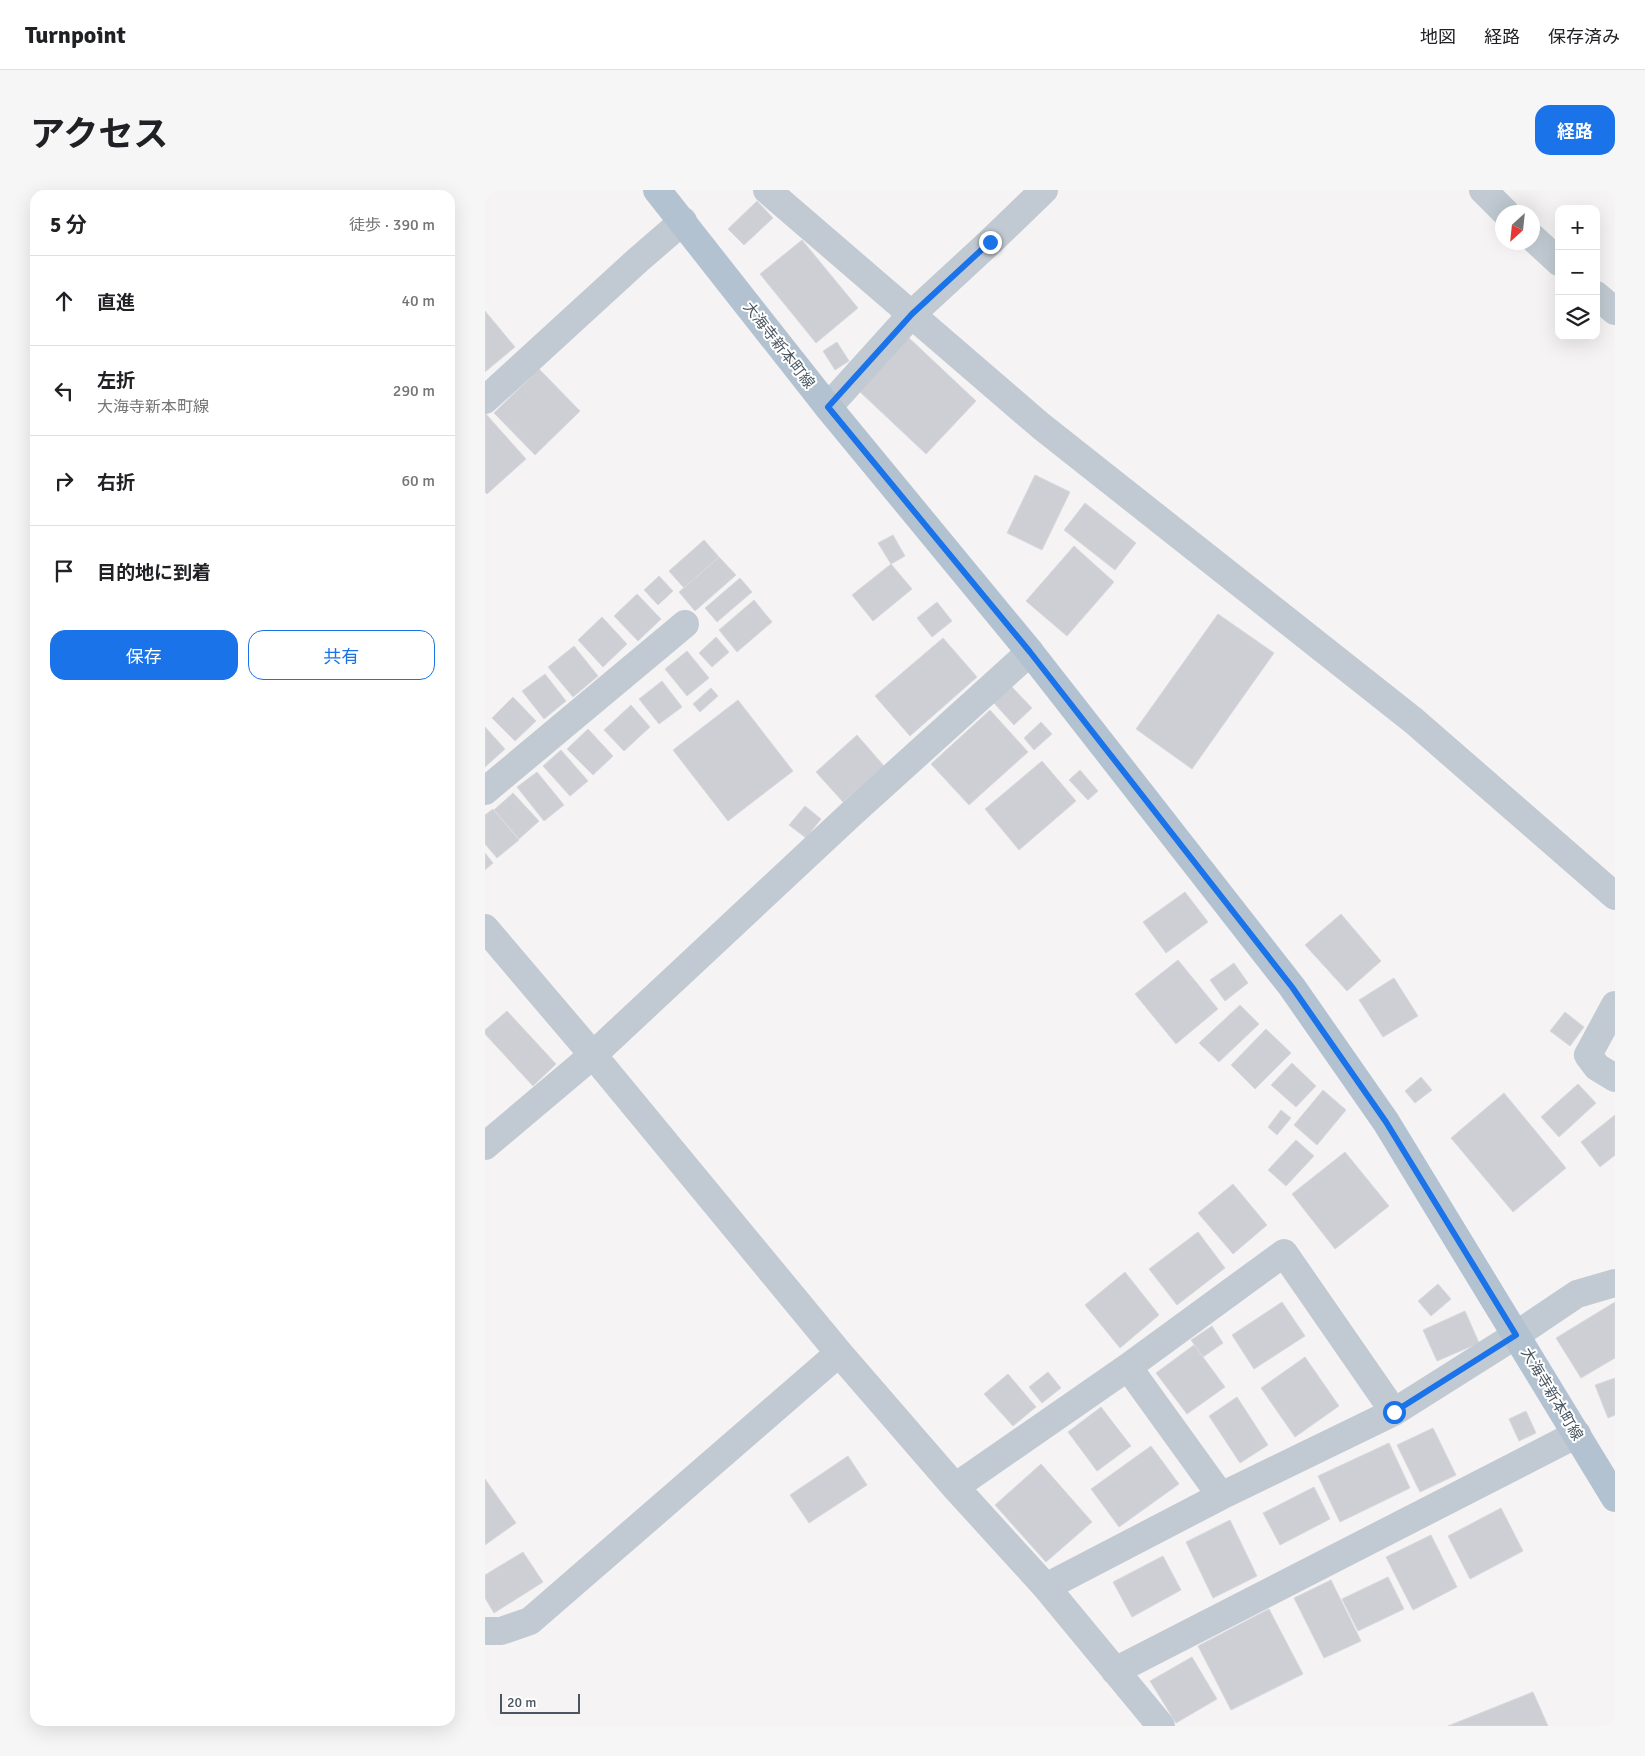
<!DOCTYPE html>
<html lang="ja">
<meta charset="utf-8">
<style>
:root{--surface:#fff;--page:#f6f6f6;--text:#202124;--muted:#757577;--line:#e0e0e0;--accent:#1a73e8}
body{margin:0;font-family:Signika,"Noto Sans JP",sans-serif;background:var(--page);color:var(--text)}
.controls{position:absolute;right:15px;top:15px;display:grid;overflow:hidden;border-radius:10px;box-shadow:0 5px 20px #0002}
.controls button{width:45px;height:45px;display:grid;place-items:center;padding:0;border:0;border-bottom:1px solid var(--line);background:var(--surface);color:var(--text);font:25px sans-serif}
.compass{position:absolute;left:1010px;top:15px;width:45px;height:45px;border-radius:50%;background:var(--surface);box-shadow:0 5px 20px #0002;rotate:207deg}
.scale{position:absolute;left:15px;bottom:12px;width:80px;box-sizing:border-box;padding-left:5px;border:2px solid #4a5661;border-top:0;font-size:14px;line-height:18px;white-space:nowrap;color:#4a5661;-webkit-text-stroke:4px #fff;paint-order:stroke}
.stop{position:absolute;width:15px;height:15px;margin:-11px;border:4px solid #1a73e8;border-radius:50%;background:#fff}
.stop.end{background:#1a73e8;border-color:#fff;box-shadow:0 1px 5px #0008}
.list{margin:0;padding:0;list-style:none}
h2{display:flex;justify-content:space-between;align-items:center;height:65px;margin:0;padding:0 20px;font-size:21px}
h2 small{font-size:16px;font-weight:400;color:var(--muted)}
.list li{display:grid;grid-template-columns:32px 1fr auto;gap:15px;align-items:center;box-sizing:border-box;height:90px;padding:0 20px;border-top:1px solid var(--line)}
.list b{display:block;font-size:19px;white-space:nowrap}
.list p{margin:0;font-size:16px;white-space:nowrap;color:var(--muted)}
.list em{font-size:16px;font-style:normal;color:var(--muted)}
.actions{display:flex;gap:10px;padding:15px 20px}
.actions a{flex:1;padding:11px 0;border:1px solid var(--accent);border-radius:15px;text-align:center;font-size:18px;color:var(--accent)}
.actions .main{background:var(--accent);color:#fff}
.icon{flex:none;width:28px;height:28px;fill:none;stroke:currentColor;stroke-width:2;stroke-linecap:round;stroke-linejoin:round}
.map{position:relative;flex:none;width:1130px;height:1536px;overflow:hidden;border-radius:15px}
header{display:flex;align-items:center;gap:30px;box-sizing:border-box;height:70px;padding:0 25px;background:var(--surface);border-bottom:1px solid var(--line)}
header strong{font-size:24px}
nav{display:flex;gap:28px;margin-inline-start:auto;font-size:18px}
.intro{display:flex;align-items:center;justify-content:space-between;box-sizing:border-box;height:120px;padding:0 30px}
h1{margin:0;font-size:35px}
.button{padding:12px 22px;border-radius:15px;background:var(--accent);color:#fff;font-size:18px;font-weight:700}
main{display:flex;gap:30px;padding:0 30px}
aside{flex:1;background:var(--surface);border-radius:15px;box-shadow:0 5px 20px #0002}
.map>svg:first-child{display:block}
.building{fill:#cdcfd5;stroke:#d7d9de}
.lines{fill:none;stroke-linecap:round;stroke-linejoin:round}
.minor{stroke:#c1cad2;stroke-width:28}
.major{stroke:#b3c2d1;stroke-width:28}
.route{stroke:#1a73e8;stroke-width:6}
.labels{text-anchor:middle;stroke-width:4;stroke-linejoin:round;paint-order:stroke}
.street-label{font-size:15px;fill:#4a5661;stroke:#fff}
</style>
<header>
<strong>Turnpoint</strong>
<nav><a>地図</a><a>経路</a><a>保存済み</a></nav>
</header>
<div class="intro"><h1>アクセス</h1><a class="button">経路</a></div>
<main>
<aside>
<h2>5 分<small>徒歩 · 390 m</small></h2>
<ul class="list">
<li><svg class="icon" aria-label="ahead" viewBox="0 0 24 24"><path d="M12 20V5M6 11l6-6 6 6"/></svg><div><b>直進</b></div><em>40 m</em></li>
<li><svg class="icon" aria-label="left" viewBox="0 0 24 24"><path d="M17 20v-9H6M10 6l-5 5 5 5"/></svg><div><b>左折</b><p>大海寺新本町線</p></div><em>290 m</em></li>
<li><svg class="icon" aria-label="right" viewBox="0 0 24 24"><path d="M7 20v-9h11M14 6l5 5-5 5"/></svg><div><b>右折</b></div><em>60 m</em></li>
<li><svg class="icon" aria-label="arrive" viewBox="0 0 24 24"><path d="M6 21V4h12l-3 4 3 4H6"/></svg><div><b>目的地に到着</b></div></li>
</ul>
<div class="actions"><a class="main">保存</a><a>共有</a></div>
</aside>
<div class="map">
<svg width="1130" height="1536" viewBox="0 0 1130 1536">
<rect width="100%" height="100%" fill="#f5f3f3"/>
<path class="building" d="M272 11 288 28 259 55 243 39Z
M317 50 373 118 331 153 275 84Z
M0 121 30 157 0 182Z
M423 147 491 211 441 264 373 200Z
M352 152 364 171 350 180 338 161Z
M54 179 95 221 50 265 9 223Z
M0 223 41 269 2 304 0 302Z
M550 285 585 302 557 360 522 343Z
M600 313 651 353 630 380 579 340Z
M408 345 420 366 406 374 393 353Z
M219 350 234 367 199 398 184 381Z
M589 356 629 392 582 446 541 411Z
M234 367 251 385 210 421 194 402Z
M406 374 427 399 388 431 367 405Z
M174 386 188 401 173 415 159 400Z
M255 388 267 402 232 432 220 418Z
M152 404 176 429 153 451 129 426Z
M269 410 287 432 252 462 234 440Z
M452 412 467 431 447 447 432 428Z
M733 424 789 463 707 579 651 539Z
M117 427 142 454 118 477 93 450Z
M231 447 244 462 227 477 214 463Z
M458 448 492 487 425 546 390 506Z
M89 456 113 486 88 507 63 477Z
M202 461 224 488 202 506 180 479Z
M60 484 81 511 59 529 37 501Z
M177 491 197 517 174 534 154 509Z
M525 495 547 518 529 535 508 512Z
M226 498 233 506 215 522 208 514Z
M28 507 51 531 30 551 7 528Z
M253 510 308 581 243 631 188 560Z
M146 515 165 537 139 561 119 540Z
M505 520 543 562 484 615 446 574Z
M556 532 567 544 549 560 539 548Z
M0 537 20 559 0 577Z
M103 539 128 566 108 585 82 559Z
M372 545 399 576 358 612 331 582Z
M76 560 103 591 85 606 58 576Z
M557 571 591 611 534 660 500 619Z
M595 580 613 601 603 610 584 590Z
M52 582 79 615 59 631 32 597Z
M28 603 54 631 34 649 9 620Z
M320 616 336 629 321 648 304 635Z
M8 619 34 650 12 668 0 654V625Z
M0 663 8 673 0 680Z
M700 702 723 732 681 763 658 732Z
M856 724 896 771 862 801 820 755Z
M693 770 733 819 691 854 650 804Z
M749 773 763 793 740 811 725 790Z
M909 788 933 826 898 847 874 810Z
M755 815 774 834 734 872 714 853Z
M22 821 71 874 48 896 0 844V840Z
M1080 822 1099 837 1085 856 1065 841Z
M781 839 806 863 770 899 746 875Z
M807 873 831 896 811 917 786 895Z
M936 887 947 900 930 913 920 901Z
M1093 894 1111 913 1074 947 1056 927Z
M838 900 861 920 832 955 809 935Z
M1019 903 1081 978 1028 1022 966 948Z
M796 920 806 928 792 945 783 937Z
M1130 925V965L1115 977 1096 952Z
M811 950 829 966 801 996 783 980Z
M860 962 904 1016 850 1059 807 1004Z
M748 994 782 1035 748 1064 713 1023Z
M713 1042 740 1078 692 1115 664 1079Z
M640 1082 674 1125 635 1158 600 1115Z
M953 1094 966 1109 946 1126 933 1111Z
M797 1112 820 1146 769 1179 747 1145Z
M1130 1112V1168L1096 1188 1071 1148Z
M980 1121 994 1153 952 1171 938 1140Z
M727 1136 738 1153 718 1167 706 1150Z
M709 1155 740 1197 702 1224 671 1183Z
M820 1167 854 1216 810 1247 776 1198Z
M563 1182 576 1198 557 1213 544 1197Z
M523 1184 551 1217 528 1236 499 1204Z
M1130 1188V1225L1123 1228 1110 1195Z
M752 1207 783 1255 755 1273 724 1226Z
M616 1217 646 1256 612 1281 583 1242Z
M1041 1221 1051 1243 1034 1251 1024 1229Z
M948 1238 971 1285 935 1302 912 1255Z
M904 1253 925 1298 855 1332 833 1286Z
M666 1256 694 1294 634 1337 606 1299Z
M363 1266 382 1295 324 1333 305 1305Z
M556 1274 607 1332 561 1372 510 1315Z
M0 1289 31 1333 0 1355Z
M829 1297 845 1329 795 1355 778 1323Z
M1016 1318 1038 1361 985 1389 963 1346Z
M745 1330 772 1386 728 1408 701 1352Z
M946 1345 972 1397 928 1420 901 1367Z
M38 1362 58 1392 9 1423 0 1408V1385Z
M678 1366 696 1400 647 1427 628 1392Z
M903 1387 919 1419 873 1441 857 1409Z
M846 1390 876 1451 839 1468 809 1408Z
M784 1419 818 1484 746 1520 713 1456Z
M707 1467 732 1509 691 1533 665 1491Z
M1048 1502 1063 1536H963Z"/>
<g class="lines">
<path class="minor" d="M282 0 556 236 929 531 1130 706
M998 0 1020 22
M1048 48 1074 72
M1111 105 1130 121
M0 210 153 70 198 31
M343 217 427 124 505 52 559 0
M0 601 200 434
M0 738 108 865 354 1163 470 1297 561 1397 676 1536
M1130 815 1103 865 1112 877 1130 888
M0 956 108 865 366 624 545 462
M643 1177 736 1306
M470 1297 643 1177 799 1063 909 1222
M561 1397 736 1306 909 1222 1031 1145 1092 1104 1130 1093
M0 1441H16L45 1431 354 1163
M630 1481 1092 1244"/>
<path class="major" d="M172 0 343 217 545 462 807 797 901 932 1130 1308"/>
</g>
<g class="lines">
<path class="route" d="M505 52 427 124 343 217 545 462 807 797 901 932 1031 1145 909 1222"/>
</g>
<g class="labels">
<g class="street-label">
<text transform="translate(294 155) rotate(52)" y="5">大海寺新本町線</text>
<text transform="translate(1067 1204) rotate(59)" y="5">大海寺新本町線</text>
</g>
</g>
</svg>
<div class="controls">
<button>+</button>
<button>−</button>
<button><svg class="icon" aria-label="layers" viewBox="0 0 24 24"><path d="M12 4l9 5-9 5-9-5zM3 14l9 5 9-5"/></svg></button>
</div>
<svg class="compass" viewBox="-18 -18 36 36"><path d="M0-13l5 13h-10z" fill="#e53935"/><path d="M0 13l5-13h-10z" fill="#757577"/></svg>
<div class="scale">20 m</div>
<div class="stop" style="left:909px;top:1222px"></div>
<div class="stop end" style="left:505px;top:52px"></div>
</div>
</main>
